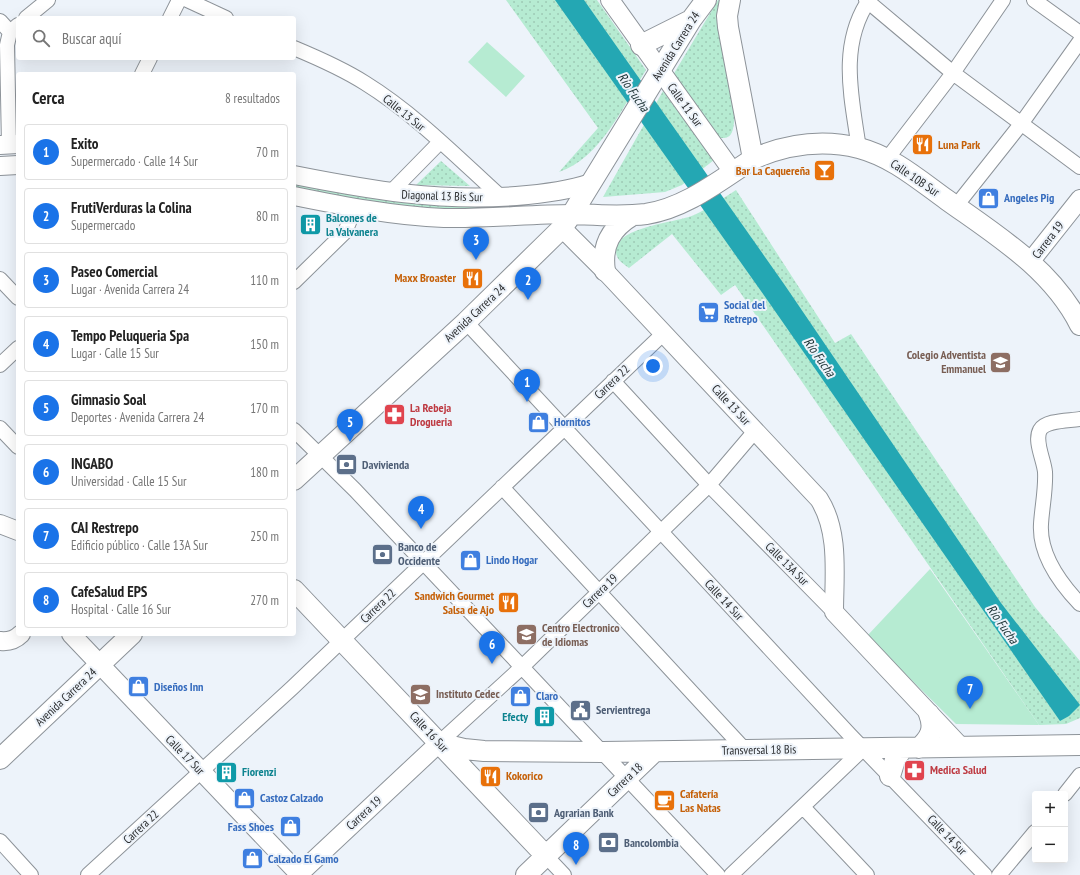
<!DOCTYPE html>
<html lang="es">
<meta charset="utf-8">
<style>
:root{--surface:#fff;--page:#f2f2f2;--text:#222;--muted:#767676;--line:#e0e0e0;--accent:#1a73e8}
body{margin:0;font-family:"PT Sans Narrow",sans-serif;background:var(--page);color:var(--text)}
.controls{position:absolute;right:12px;bottom:12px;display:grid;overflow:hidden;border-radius:4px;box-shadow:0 4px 16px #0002}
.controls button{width:36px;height:36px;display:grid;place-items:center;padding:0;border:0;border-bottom:1px solid var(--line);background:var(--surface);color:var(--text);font:20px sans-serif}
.you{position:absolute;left:653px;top:366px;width:14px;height:14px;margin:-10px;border:3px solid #fff;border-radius:50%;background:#1a73e8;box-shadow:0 0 0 6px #1a73e833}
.badge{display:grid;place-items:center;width:26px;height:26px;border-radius:50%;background:var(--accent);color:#fff;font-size:13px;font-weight:700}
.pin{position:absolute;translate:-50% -33px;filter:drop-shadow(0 1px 2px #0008)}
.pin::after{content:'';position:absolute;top:21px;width:14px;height:12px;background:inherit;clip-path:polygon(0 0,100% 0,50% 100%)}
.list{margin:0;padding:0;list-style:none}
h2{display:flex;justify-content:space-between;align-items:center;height:52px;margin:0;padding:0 16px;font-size:17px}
h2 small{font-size:13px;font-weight:400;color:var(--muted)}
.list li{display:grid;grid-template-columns:26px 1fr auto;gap:12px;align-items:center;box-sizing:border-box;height:56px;margin:0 8px 8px;padding:0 8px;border:1px solid var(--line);border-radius:4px}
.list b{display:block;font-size:15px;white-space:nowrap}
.list p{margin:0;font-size:13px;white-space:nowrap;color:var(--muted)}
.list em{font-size:13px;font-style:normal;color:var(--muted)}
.icon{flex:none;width:22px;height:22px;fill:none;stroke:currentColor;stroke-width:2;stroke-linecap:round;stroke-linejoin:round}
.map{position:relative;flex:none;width:1080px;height:875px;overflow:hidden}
.search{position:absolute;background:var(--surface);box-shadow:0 4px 16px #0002;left:16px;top:16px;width:280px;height:44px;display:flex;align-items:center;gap:10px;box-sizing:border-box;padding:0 14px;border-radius:4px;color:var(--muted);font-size:15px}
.panel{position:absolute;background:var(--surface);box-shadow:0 4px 16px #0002;left:16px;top:72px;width:280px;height:564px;border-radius:4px}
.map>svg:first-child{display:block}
.grass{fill:url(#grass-dots)}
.park{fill:#b6ebd2}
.water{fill:#24a7b3}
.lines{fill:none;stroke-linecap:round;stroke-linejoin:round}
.minor-casing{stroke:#8d9399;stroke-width:16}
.tertiary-casing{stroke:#8d9399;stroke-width:20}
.secondary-casing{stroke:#8d9399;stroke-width:22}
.minor{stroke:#fff;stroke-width:14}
.tertiary{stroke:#fff;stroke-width:18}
.secondary{stroke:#fff;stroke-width:20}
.labels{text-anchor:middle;stroke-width:4;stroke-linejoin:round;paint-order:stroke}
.street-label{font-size:12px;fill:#2a2c2e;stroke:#edf3fa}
.food-label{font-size:12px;font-weight:bold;fill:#c56008;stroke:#edf3fa;text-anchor:start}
.shop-label{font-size:12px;font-weight:bold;fill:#366cbe;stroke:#edf3fa;text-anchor:start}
.culture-label{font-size:12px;font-weight:bold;fill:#0d838f;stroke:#edf3fa;text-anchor:start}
.education-label{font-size:12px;font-weight:bold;fill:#785e54;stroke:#edf3fa;text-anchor:start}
.health-label{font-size:12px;font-weight:bold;fill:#be3a42;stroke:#edf3fa;text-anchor:start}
.service-label{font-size:12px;font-weight:bold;fill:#4e5e75;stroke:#edf3fa;text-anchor:start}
.water-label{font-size:13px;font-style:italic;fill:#1b3133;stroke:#edf3fa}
</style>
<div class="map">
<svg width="1080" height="875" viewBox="0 0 1080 875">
<defs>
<pattern id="grass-dots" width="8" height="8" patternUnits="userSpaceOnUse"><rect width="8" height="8" fill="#b6ebd2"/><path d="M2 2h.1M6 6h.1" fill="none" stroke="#9dcab5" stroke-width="1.8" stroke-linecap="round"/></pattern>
</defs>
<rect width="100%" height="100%" fill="#edf3fa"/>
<path class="grass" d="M506 0H597L646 70C624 105 600 159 559 172L598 128Z
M718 0H720C723 24 742 117 731 134 728 139 722 138 717 138L673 75Z
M663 91 714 160 682 185 665 192 603 197Z
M441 161 470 186 416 185Z
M294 180 523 201V207L443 212 294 190Z
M736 190 835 343 851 334 1035 607 1080 661V718L1066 724 1039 725 735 285 721 295 672 234 629 268C621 262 616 260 616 250 618 226 676 223 694 215 708 209 722 199 736 190Z"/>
<path class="park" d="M487 42 525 76 506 97 468 62Z
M930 569 1039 725 956 724 867 636Z"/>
<path class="water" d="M555 0H584L784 284 1001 603 1080 705 1069 716 1060 721 768 301Z"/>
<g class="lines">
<defs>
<path id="minor" d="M187 0 226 18
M866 0 953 73 1080 167
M1034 0 1080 33
M26 18 48 0
M170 18 179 0
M0 21 10 32
M294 48C318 58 343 69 365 83 415 114 458 158 501 197
M142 74 150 58
M9 145 7 45 10 32 18 25
M859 149C852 99 838 46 869 0
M887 159 953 73 1003 0
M390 193 440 142
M956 206 1021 124 1080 41
M0 279 18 298
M294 282 345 232 355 208
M466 322 850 735 985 875
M0 365 18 348
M613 381 709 485 834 612
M1080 419C1069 421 1046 420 1040 430 1034 441 1044 460 1045 472 1046 489 1042 507 1041 524 1039 555 1060 583 1080 604
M0 428 18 447
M294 430 355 490 718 875
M502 487 746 751
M439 743 522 667 709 485 755 431
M1065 794 1080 775
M803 807 867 875
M0 841 31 875
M546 856 564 875
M88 875 292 688 664 333
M731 875 863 749
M999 875 1035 832"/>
<path id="tertiary" d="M610 0 733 172
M0 145 18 144
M0 166 18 165
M294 175C370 190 439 202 516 196 542 194 567 191 591 183
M294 196C343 206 394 216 444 218 487 219 530 214 572 214
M562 228 605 271 819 499C840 532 834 576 834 612L961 747
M1030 262 1080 199
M0 524 18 531
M71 634 300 875
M0 641C8 642 15 640 21 634
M298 875 439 743"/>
<path id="secondary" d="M730 0 727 16 728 27 753 159
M641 45 691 20
M572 214C597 215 622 217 646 214 686 208 720 180 753 159 787 144 822 139 859 148 893 157 919 180 947 200 996 235 1052 269 1080 325
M605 271C601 245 611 228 633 215
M294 480 466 322 562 228 572 214 691 20 706 0
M294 590 546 856
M439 743 464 749 484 751 603 752 1080 745
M919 748C930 738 935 729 929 714
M0 759 132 634
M890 776 895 760 903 748
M526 875 654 752"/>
</defs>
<use href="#minor" class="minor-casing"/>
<use href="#tertiary" class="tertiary-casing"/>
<use href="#secondary" class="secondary-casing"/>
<use href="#minor" class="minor"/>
<use href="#tertiary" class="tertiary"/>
<use href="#secondary" class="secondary"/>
</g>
<defs>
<symbol id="restaurant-square" viewBox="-11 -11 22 22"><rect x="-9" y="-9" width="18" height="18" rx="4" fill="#e8710a" stroke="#edf3fa"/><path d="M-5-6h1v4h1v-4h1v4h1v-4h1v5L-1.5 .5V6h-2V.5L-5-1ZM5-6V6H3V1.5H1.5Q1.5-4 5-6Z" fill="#fff"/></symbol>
<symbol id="bar-square" viewBox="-11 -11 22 22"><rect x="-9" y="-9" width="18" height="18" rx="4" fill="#e8710a" stroke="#edf3fa"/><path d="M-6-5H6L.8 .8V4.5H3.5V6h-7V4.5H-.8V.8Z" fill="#fff"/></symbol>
<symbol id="shop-square" viewBox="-11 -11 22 22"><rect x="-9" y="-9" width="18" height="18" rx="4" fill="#3f7fe0" stroke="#edf3fa"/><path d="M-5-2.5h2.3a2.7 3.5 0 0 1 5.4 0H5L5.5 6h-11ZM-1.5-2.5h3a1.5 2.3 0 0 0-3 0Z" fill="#fff"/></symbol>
<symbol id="building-square" viewBox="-11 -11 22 22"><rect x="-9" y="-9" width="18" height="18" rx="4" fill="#0f9aa8" stroke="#edf3fa"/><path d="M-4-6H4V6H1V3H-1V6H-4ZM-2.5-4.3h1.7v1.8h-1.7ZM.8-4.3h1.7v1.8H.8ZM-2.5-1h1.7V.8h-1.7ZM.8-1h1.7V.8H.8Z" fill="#fff"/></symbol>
<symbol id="supermarket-square" viewBox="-11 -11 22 22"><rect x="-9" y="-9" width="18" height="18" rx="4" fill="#3f7fe0" stroke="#edf3fa"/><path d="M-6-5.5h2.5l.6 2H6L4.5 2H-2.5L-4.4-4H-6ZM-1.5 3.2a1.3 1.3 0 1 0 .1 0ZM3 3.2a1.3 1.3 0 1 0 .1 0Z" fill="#fff"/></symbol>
<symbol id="university-square" viewBox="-11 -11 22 22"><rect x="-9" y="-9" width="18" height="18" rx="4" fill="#8d6e63" stroke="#edf3fa"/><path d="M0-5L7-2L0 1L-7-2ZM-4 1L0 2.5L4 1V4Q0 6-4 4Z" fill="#fff"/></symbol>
<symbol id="pharmacy-square" viewBox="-11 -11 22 22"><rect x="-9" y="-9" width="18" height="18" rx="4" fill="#e0444e" stroke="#edf3fa"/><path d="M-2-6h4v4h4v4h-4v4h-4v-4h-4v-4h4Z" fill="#fff"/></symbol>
<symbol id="bank-square" viewBox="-11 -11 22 22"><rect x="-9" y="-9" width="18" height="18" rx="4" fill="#5c6f8a" stroke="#edf3fa"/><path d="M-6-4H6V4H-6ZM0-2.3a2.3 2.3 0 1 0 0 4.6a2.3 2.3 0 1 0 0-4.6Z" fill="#fff"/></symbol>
<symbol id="civic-square" viewBox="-11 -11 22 22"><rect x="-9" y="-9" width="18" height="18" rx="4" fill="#5c6f8a" stroke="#edf3fa"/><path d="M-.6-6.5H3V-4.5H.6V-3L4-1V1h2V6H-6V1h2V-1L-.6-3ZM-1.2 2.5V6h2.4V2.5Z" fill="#fff"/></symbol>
<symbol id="cafe-square" viewBox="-11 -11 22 22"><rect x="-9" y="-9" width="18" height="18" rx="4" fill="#e8710a" stroke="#edf3fa"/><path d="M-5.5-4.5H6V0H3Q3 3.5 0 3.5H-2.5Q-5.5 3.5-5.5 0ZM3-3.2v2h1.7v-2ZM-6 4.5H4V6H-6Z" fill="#fff"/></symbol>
</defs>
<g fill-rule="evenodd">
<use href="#restaurant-square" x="910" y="132" width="25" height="25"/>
<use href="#bar-square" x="812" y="158" width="25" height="25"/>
<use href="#shop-square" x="976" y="186" width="25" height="25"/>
<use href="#building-square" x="298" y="212" width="25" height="25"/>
<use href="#restaurant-square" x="460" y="266" width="25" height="25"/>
<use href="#supermarket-square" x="696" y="300" width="25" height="25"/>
<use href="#university-square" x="988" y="350" width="25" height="25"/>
<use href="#pharmacy-square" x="382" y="402" width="25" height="25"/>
<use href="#shop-square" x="526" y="410" width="25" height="25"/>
<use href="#bank-square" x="334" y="452" width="25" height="25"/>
<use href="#bank-square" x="370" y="542" width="25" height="25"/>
<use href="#shop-square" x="458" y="548" width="25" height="25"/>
<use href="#restaurant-square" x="496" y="590" width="25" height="25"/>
<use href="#university-square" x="514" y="622" width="25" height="25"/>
<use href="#shop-square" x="126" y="674" width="25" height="25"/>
<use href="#university-square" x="408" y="682" width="25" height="25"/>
<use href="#shop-square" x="508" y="684" width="25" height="25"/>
<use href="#civic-square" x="568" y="698" width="25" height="25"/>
<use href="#building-square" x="532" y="704" width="25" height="25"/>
<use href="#pharmacy-square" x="902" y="758" width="25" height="25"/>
<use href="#building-square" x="214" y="760" width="25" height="25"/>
<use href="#restaurant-square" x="478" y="764" width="25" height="25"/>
<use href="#shop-square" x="232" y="786" width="25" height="25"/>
<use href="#cafe-square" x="652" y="788" width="25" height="25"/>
<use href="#bank-square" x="526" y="800" width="25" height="25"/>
<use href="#shop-square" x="278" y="814" width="25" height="25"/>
<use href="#bank-square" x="596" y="830" width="25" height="25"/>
<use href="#shop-square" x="240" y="846" width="25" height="25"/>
</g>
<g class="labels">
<g class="street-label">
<text transform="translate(676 46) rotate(-58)" y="4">Avenida Carrera 24</text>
<text transform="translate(685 105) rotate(54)" y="4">Calle 11 Sur</text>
<text transform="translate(404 113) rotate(39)" y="4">Calle 13 Sur</text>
<text transform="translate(915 178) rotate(34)" y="4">Calle 10B Sur</text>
<text transform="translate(442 196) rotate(2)" y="4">Diagonal 13 Bis Sur</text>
<text transform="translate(1048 240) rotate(-52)" y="4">Carrera 19</text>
<text transform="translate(475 313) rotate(-43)" y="4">Avenida Carrera 24</text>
<text transform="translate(612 382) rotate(-44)" y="4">Carrera 22</text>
<text transform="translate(731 405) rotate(47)" y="4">Calle 13 Sur</text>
<text transform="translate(787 564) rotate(45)" y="4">Calle 13A Sur</text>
<text transform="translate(600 591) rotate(-44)" y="4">Carrera 19</text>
<text transform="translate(724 600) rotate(47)" y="4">Calle 14 Sur</text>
<text transform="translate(378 606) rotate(-44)" y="4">Carrera 22</text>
<text transform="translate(66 697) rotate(-43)" y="4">Avenida Carrera 24</text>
<text transform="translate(429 732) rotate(47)" y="4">Calle 16 Sur</text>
<text transform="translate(759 750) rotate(-1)" y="4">Transversal 18 Bis</text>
<text transform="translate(185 755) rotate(46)" y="4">Calle 17 Sur</text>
<text transform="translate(625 780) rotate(-44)" y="4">Carrera 18</text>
<text transform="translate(364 813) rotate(-43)" y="4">Carrera 19</text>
<text transform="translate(141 827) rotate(-43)" y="4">Carrera 22</text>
<text transform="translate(947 835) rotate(46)" y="4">Calle 14 Sur</text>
</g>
<g class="food-label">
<text x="938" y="149">Luna Park</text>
<text x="810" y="175" text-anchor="end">Bar La Caquereña</text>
<text x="456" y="282" text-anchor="end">Maxx Broaster</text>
<text x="494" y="600" text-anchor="end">Sandwich Gourmet<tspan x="494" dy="14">Salsa de Ajo</tspan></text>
<text x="506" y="780">Kokorico</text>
<text x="680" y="798">Cafatería<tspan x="680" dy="14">Las Natas</tspan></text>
</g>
<g class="shop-label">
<text x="1004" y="202">Angeles Pig</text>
<text x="724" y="309">Social del<tspan x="724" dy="14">Retrepo</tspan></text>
<text x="554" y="426">Hornitos</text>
<text x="486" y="564">Lindo Hogar</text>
<text x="154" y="691">Diseños Inn</text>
<text x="536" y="700">Claro</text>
<text x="260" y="802">Castoz Calzado</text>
<text x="274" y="831" text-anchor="end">Fass Shoes</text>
<text x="268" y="863">Calzado El Gamo</text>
</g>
<g class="culture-label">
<text x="326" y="222">Balcones de<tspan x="326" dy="14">la Valvanera</tspan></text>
<text x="528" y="721" text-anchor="end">Efecty</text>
<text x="242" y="776">Fiorenzi</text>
</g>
<g class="education-label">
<text x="986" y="359" text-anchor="end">Colegio Adventista<tspan x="986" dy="14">Emmanuel</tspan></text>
<text x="542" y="632">Centro Electronico<tspan x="542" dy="14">de Idiomas</tspan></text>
<text x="436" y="698">Instituto Cedec</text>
</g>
<g class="health-label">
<text x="410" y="412">La Rebeja<tspan x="410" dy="14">Drogueria</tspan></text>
<text x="930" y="774">Medica Salud</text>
</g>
<g class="service-label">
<text x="362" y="469">Davivienda</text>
<text x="398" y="551">Banco de<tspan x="398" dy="14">Occidente</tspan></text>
<text x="596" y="714">Servientrega</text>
<text x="554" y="817">Agrarian Bank</text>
<text x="624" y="847">Bancolombia</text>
</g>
<g class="water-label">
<text transform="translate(634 92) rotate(55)" y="5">Río Fucha</text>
<text transform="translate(820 357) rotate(55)" y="5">Río Fucha</text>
<text transform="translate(1003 624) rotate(55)" y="5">Río Fucha</text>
</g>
</g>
</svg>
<div class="controls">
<button>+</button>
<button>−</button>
</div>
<div class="you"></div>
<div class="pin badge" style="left:527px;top:402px">1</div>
<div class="pin badge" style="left:528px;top:300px">2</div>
<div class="pin badge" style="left:476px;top:260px">3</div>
<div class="pin badge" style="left:421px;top:529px">4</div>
<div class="pin badge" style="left:350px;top:442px">5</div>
<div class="pin badge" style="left:492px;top:664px">6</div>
<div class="pin badge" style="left:970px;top:709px">7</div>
<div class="pin badge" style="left:576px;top:865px">8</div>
<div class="search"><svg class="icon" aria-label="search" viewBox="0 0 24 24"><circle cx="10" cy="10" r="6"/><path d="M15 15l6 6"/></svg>Buscar aquí</div>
<section class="panel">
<h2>Cerca<small>8 resultados</small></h2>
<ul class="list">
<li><span class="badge">1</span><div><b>Exito</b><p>Supermercado · Calle 14 Sur</p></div><em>70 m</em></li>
<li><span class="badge">2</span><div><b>FrutiVerduras la Colina</b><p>Supermercado</p></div><em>80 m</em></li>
<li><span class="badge">3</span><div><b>Paseo Comercial</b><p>Lugar · Avenida Carrera 24</p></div><em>110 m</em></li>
<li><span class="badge">4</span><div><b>Tempo Peluqueria Spa</b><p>Lugar · Calle 15 Sur</p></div><em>150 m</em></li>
<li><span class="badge">5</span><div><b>Gimnasio Soal</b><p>Deportes · Avenida Carrera 24</p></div><em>170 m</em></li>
<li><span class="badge">6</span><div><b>INGABO</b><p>Universidad · Calle 15 Sur</p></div><em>180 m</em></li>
<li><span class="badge">7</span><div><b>CAI Restrepo</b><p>Edificio público · Calle 13A Sur</p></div><em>250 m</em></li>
<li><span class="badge">8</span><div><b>CafeSalud EPS</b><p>Hospital · Calle 16 Sur</p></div><em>270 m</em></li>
</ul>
</section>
</div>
